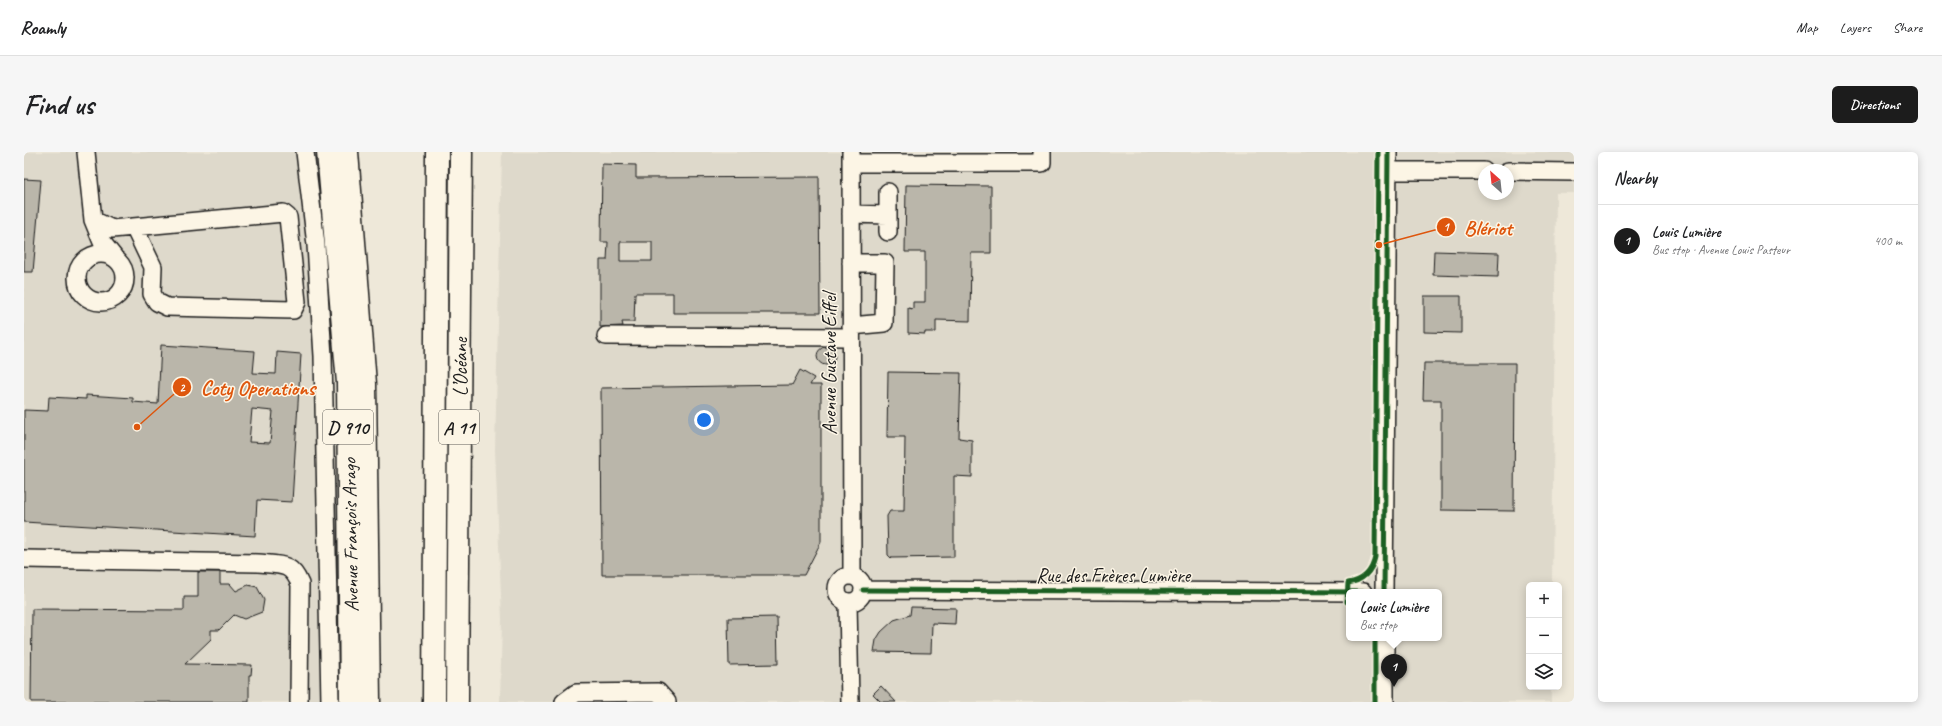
<!DOCTYPE html>
<meta charset="utf-8">
<style>
:root{--surface:#fff;--page:#f6f6f6;--text:#202124;--muted:#757577;--line:#e0e0e0;--accent:#1c1c1c}
body{margin:0;font-family:Caveat,sans-serif;background:var(--page);color:var(--text)}
.controls{position:absolute;right:12px;bottom:12px;display:grid;overflow:hidden;border-radius:6px;box-shadow:0 2px 10px #0003}
.controls button{width:36px;height:36px;display:grid;place-items:center;padding:0;border:0;border-bottom:1px solid var(--line);background:var(--surface);color:var(--text);font:20px sans-serif}
.compass{position:absolute;left:1454px;top:12px;width:36px;height:36px;border-radius:50%;background:var(--surface);box-shadow:0 2px 10px #0003;rotate:333deg}
.you{position:absolute;left:680px;top:268px;width:14px;height:14px;margin:-10px;border:3px solid #fff;border-radius:50%;background:#1a73e8;box-shadow:0 0 0 6px #1a73e833}
.badge{display:grid;place-items:center;width:26px;height:26px;border-radius:50%;background:var(--accent);color:#fff;font-size:13px;font-weight:700}
.pin{position:absolute;translate:-50% -33px;filter:drop-shadow(0 1px 2px #0008)}
.pin::after{content:'';position:absolute;top:21px;width:14px;height:12px;background:inherit;clip-path:polygon(0 0,100% 0,50% 100%)}
.popup{position:absolute;left:1322px;top:437px;width:96px;height:52px;box-sizing:border-box;display:grid;place-content:center;border-radius:6px;background:var(--surface);filter:drop-shadow(0 1px 3px #0005);font-size:13px;white-space:nowrap;color:var(--muted)}
.popup b{font-size:15px;color:var(--text)}
.popup::after{content:'';position:absolute;left:50%;top:100%;margin-left:-8px;border:8px solid transparent;border-top-color:var(--surface)}
.list{margin:0;padding:0;list-style:none}
h2{display:flex;justify-content:space-between;align-items:center;height:52px;margin:0;padding:0 16px;font-size:17px}
h2 small{font-size:13px;font-weight:400;color:var(--muted)}
.list li{display:grid;grid-template-columns:26px 1fr auto;gap:12px;align-items:center;box-sizing:border-box;height:72px;padding:0 16px;border-top:1px solid var(--line)}
.list b{display:block;font-size:15px;white-space:nowrap}
.list p{margin:0;font-size:13px;white-space:nowrap;color:var(--muted)}
.list em{font-size:13px;font-style:normal;color:var(--muted)}
.icon{flex:none;width:22px;height:22px;fill:none;stroke:currentColor;stroke-width:2;stroke-linecap:round;stroke-linejoin:round}
.map{position:relative;flex:none;width:1550px;height:550px;overflow:hidden;border-radius:6px}
header{display:flex;align-items:center;gap:24px;box-sizing:border-box;height:56px;padding:0 20px;background:var(--surface);border-bottom:1px solid var(--line)}
header strong{font-size:19px}
nav{display:flex;gap:22px;margin-inline-start:auto;font-size:14px}
.intro{display:flex;align-items:center;justify-content:space-between;box-sizing:border-box;height:96px;padding:0 24px}
h1{margin:0;font-size:28px}
.button{padding:10px 18px;border-radius:6px;background:var(--accent);color:#fff;font-size:14px;font-weight:700}
main{display:flex;gap:24px;padding:0 24px}
aside{flex:1;background:var(--surface);border-radius:6px;box-shadow:0 2px 10px #0003}
.map>svg:first-child{display:block}
.built{fill:#ded9cb;fill-rule:evenodd}
.building{fill:#bab6aa;stroke:#1c1c1c;fill-rule:evenodd}
.lines{fill:none;stroke-linecap:round;stroke-linejoin:round}
.minor-casing{stroke:#1c1c1c;stroke-width:20}
.major-casing{stroke:#1c1c1c;stroke-width:25}
.highway-casing{stroke:#1c1c1c;stroke-width:25}
.minor{stroke:#fcf5e5;stroke-width:17}
.major{stroke:#fcf5e5;stroke-width:22}
.highway{stroke:#fcf5e5;stroke-width:22}
.cycleway-casing{stroke:#fcf5e5;stroke-width:8}
.cycleway{stroke:#1b5e20;stroke-width:5}
.labels{text-anchor:middle;stroke-width:3;stroke-linejoin:round;paint-order:stroke}
.shield{fill:#fcf5e5;stroke:#5f5d58;stroke-width:1}
.shield-label{font-size:19px;font-weight:bold;fill:#1c1c1c}
.street-label{font-size:20px;fill:#1c1c1c;stroke:#fcf5e5}
.leader{fill:none;stroke:#de560d;stroke-width:1.5}
.callout-dot{fill:#de560d;stroke:#fcf5e5;stroke-width:1.5}
.mark-label{font-size:12px;text-anchor:middle;font-weight:bold;fill:#fff}
.callout-label{font-size:21px;text-anchor:middle;font-weight:bold;fill:#de560d;stroke:#fcf5e5;stroke-width:3;stroke-linejoin:round;paint-order:stroke}
</style>
<header>
<strong>Roamly</strong>
<nav><a>Map</a><a>Layers</a><a>Share</a></nav>
</header>
<div class="intro"><h1>Find us</h1><a class="button">Directions</a></div>
<main>
<div class="map">
<svg width="1550" height="550" viewBox="0 0 1550 550">
<rect width="100%" height="100%" fill="#eee8d9"/>
<filter id="ink" filterUnits="userSpaceOnUse"><feTurbulence type="fractalNoise" baseFrequency=".025" numOctaves="2"/><feDisplacementMap in="SourceGraphic" scale="8" xChannelSelector="R" yChannelSelector="G"/><feConvolveMatrix kernelMatrix="1 2 1 2 8 2 1 2 1" color-interpolation-filters="sRGB"/></filter>
<g filter="url(#ink)">
<path class="built" d="M0 0H290L308 185 315 402V550H0Z
M478 0H1550V41H1532L1528 433H1505V535H1527V550H476L478 467 471 298ZM1460 18H1484V42H1460ZM1325 440H1415V486H1325Z"/>
<path class="building" d="M578 12 612 13V26L795 25 796 161H649V141H611L610 170H598L599 174 576 175V108H583L584 90H577ZM596 90H628V109H596Z
M0 27 17 28 9 120H0Z
M882 33 967 34V101H947L946 169 912 168V180H901V182L884 181V156L889 157V150H901V100H881Z
M1410 99 1475 101 1474 125 1409 123Z
M1400 144H1437V181L1400 180Z
M137 193 231 199 229 221 252 222 253 200 277 202 268 350 233 348 231 384 0 370V258L24 259 25 245 62 247V243L109 246V250L134 252ZM228 257 249 259 246 291 225 290Z
M793 204a9 9 0 1 1 18 0a9 9 0 1 1-18 0Z
M1400 211H1491L1490 359 1417 358V248H1399Z
M776 218 790 226 786 233H797V390L780 423H578L577 236 768 233Z
M864 220 937 221 935 286 948 288V325L930 324V405L867 406 864 403 863 364 866 359H880L881 285H863Z
M174 420H196V432H206L212 439 224 433 233 435 240 448 238 460 220 467 210 463 195 478H187V487L161 512 228 513 227 523H225V550H7L8 457 160 458V445H174Z
M887 455 932 456 931 472 908 471 907 501 850 500 852 488 857 480 870 468 886 463Z
M753 465 754 512 705 513 704 466Z
M857 534 872 550H857L849 542Z"/>
<g class="lines">
<defs>
<path id="minor" d="M62 0 69 68 78 90 90 105
M281 0 292 93 299 204 306 550
M827 0 828 424
M827 11H1018V0
M1364 19H1460
M1484 19 1550 20
M827 62 864 63
M69 68 88 77 259 61 264 65 273 150 269 158 143 155 133 150 128 142 129 115 110 75
M864 80V40
M53 126a24 24 0 1 1 48 0a24 24 0 1 1-48 0Z
M827 111H861L860 171 827 174
M582 184 827 185
M0 407 234 411C256 413 267 410 276 432L275 550
M813 437a13 13 0 1 1 26 0a13 13 0 1 1-26 0Z
M839 438 1339 440
M1360 440 1364 0
M824 451 826 550
M540 550 552 541 634 540 643 550
M1361 550V486"/>
<path id="major" d="M304 0 324 231 327 550
M323 0 341 232 345 550"/>
<path id="highway" d="M410 550 413 0
M433 550 437 0"/>
</defs>
<use href="#minor" class="minor-casing"/>
<use href="#major" class="major-casing"/>
<use href="#highway" class="highway-casing"/>
<use href="#minor" class="minor"/>
<use href="#major" class="major"/>
<use href="#highway" class="highway"/>
<defs>
<path id="cycleway" d="M839 438 1339 440
M1360 440 1364 0
M1325 451 1323 450 1324 431C1338 429 1348 420 1351 405L1354 0
M1351 550V486"/>
</defs>
<use href="#cycleway" class="cycleway-casing"/>
<use href="#cycleway" class="cycleway"/>
</g>
</g>
<g class="labels">
<g class="shield">
<rect x="299" y="258" width="50" height="34" rx="3"/>
<rect x="415" y="258" width="40" height="34" rx="3"/>
</g>
<g class="shield-label">
<text x="324" y="282">D 910</text>
<text x="435" y="282">A 11</text>
</g>
<g class="street-label">
<text transform="translate(805 212) rotate(-90)" y="7">Avenue Gustave Eiffel</text>
<text transform="translate(436 215) rotate(-90)" y="7">L’Océane</text>
<text transform="translate(326 383) rotate(-91)" y="7">Avenue François Arago</text>
<text x="1089" y="430">Rue des Frères Lumière</text>
</g>
</g>
<path class="leader" d="M1355 93L1422 75M113 275L158 235"/>
<g class="callout-dot">
<circle cx="1355" cy="93" r="4"/>
<circle cx="113" cy="275" r="4"/>
<circle cx="1422" cy="75" r="10"/>
<circle cx="158" cy="235" r="10"/>
</g>
<g class="mark-label">
<text x="1422" y="79">1</text>
<text x="158" y="240">2</text>
</g>
<g class="callout-label">
<text x="1464" y="83">Blériot</text>
<text x="234" y="243">Coty Operations</text>
</g>
</svg>
<div class="controls">
<button>+</button>
<button>−</button>
<button><svg class="icon" aria-label="layers" viewBox="0 0 24 24"><path d="M12 4l9 5-9 5-9-5zM3 14l9 5 9-5"/></svg></button>
</div>
<svg class="compass" viewBox="-18 -18 36 36"><path d="M0-13l5 13h-10z" fill="#e53935"/><path d="M0 13l5-13h-10z" fill="#757577"/></svg>
<div class="you"></div>
<div class="pin badge" style="left:1370px;top:535px">1</div>
<div class="popup"><b>Louis Lumière</b>Bus stop</div>
</div>
<aside>
<h2>Nearby<small></small></h2>
<ul class="list">
<li><span class="badge">1</span><div><b>Louis Lumière</b><p>Bus stop · Avenue Louis Pasteur</p></div><em>400 m</em></li>
</ul>
</aside>
</main>
